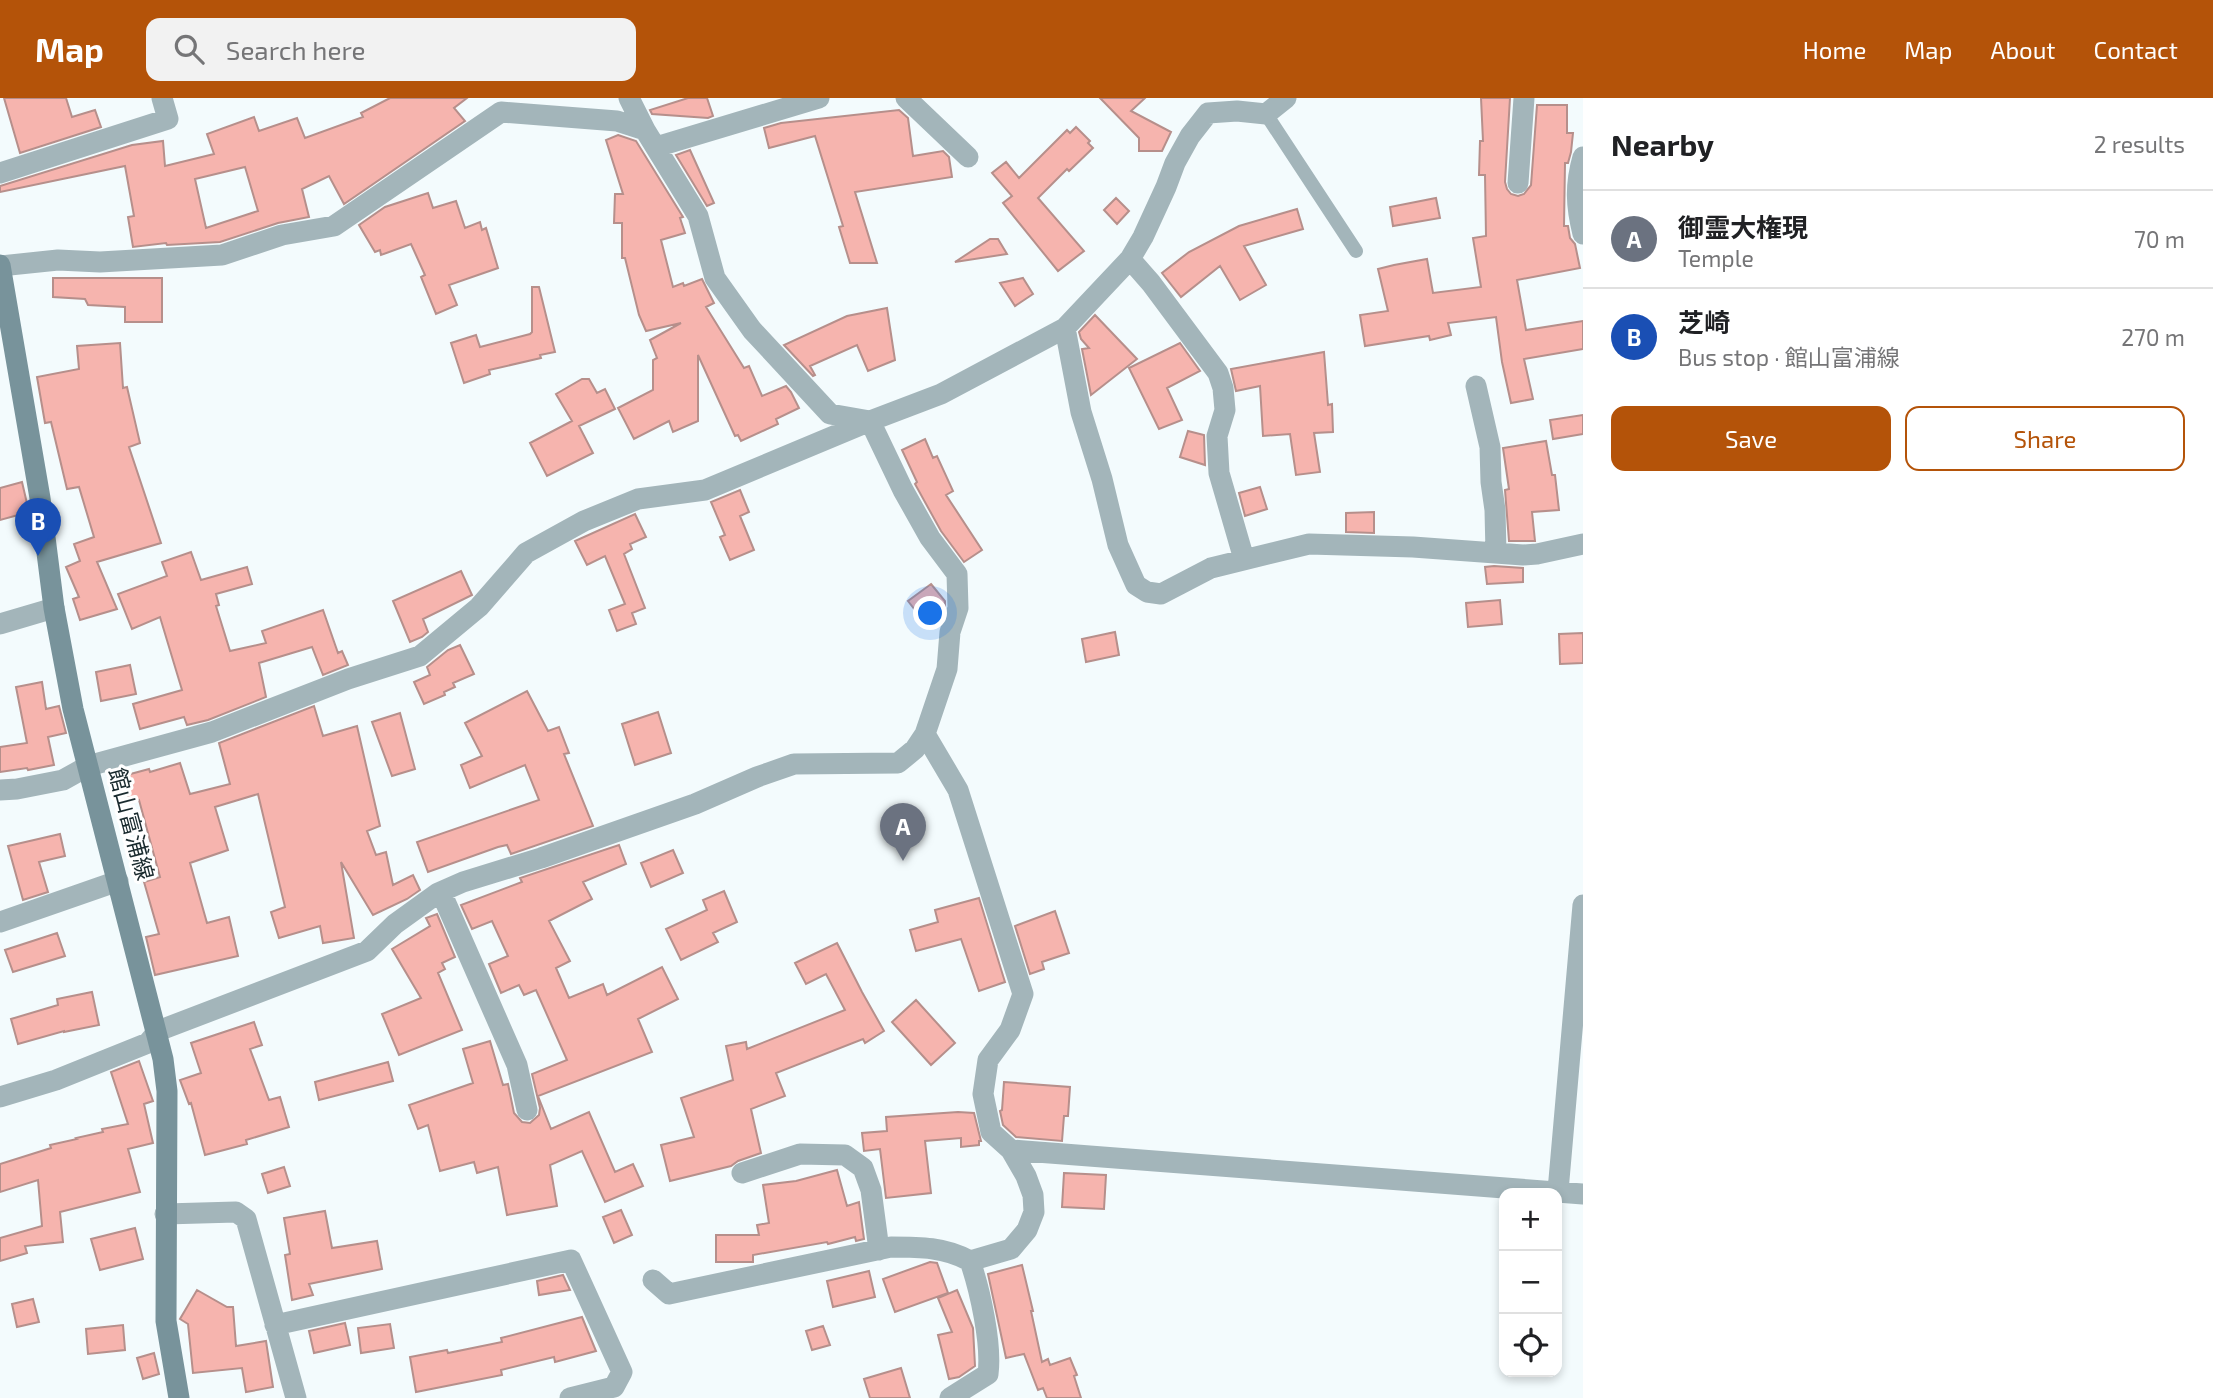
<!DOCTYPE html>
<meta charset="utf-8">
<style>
:root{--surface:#fff;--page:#f2f2f2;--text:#202124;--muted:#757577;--line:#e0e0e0;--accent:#b45309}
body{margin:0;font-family:"Exo 2","Noto Sans JP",sans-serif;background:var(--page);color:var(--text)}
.controls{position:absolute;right:21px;bottom:21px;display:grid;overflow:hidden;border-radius:14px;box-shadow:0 4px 10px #0003}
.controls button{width:63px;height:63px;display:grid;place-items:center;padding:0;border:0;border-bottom:2px solid var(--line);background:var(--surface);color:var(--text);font:35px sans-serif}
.you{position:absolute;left:931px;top:516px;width:24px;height:24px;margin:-18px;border:5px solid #fff;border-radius:50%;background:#1a73e8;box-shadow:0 0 0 10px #1a73e833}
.badge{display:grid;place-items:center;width:46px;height:46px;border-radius:50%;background:var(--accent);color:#fff;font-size:23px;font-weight:700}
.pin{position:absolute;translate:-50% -58px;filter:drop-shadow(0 2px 4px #0008)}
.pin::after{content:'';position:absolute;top:37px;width:24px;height:21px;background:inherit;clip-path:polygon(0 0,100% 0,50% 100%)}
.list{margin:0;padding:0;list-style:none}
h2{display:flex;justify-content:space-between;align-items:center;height:91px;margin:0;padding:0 28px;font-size:30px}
h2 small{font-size:23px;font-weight:400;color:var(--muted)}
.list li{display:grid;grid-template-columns:46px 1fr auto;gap:21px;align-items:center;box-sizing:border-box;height:98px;padding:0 28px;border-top:2px solid var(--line)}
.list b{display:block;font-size:26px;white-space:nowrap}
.list p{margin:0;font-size:23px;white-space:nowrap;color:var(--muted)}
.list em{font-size:23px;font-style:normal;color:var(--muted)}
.actions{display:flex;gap:14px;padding:21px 28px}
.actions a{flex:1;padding:16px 0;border:2px solid var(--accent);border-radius:14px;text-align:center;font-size:24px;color:var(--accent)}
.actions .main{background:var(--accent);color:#fff}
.icon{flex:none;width:38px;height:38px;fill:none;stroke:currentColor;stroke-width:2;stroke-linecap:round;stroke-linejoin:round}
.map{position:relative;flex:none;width:1583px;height:1300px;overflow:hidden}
header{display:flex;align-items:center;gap:42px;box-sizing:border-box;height:98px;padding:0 35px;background:var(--accent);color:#fff}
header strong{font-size:33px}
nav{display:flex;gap:38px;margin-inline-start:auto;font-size:24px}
.search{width:490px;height:63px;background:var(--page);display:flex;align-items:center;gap:18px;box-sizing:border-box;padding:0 24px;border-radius:14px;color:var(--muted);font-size:26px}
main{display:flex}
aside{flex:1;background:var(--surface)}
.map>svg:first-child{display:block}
.building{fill:#f6b4ae;stroke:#b68f8b;stroke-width:2;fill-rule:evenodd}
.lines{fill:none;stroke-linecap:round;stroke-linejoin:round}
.lane{stroke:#a3b5ba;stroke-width:14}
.street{stroke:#a3b5ba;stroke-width:21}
.secondary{stroke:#78939b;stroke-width:21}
.labels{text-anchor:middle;stroke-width:6;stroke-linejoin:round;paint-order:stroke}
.street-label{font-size:23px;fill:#192a2e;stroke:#fff}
</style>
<header>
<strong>Map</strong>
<div class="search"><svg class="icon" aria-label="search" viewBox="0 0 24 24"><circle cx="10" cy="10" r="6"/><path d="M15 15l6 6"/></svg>Search here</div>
<nav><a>Home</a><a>Map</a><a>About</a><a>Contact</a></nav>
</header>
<main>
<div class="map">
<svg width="1583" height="1300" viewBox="0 0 1583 1300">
<rect width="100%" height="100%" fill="#f3fbfd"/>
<path class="building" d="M4 0H66L72 19 95 12 101 29 20 55Z
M390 0H467L454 10 465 23 344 106 329 78 302 91 309 119 278 125 220 144 167 147 166 145 133 149 128 119 134 118 125 68 0 94V88L132 47 163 43 165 68 214 56 207 36 254 19 259 33 297 20 305 40 363 19 361 15ZM245 69 258 113 206 130 195 81Z
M688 0H707L713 18 708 20 652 16 650 12Z
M1100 0H1145L1131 13 1171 34 1162 53H1139V40Z
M1481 0H1510L1505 84 1507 91 1511 96 1518 98 1524 96 1531 87 1537 7H1567V35H1573L1571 54 1568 65H1565L1564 128H1568L1570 140 1575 146 1580 170 1517 182 1526 232 1583 223V251L1524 261 1533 301 1511 305 1502 264 1496 219 1448 225 1451 237 1430 242 1429 238 1365 248 1360 217 1388 213 1378 171 1394 167 1427 161 1433 195 1481 189 1473 140 1486 138 1485 77H1479L1480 43H1483Z
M899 12 908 20 913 58 943 53 949 59 952 79 855 94 877 165H850L839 129 843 128 815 38 769 50 764 30 781 25Z
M1076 29 1090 43 1088 45 1093 50 1069 73 1067 71 1038 100 1084 153 1058 173 1003 105 1012 98 992 75 1006 64 1019 80 1067 32 1070 35Z
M618 37 636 43 683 119 680 120 685 135 661 142 673 189 683 185 684 188 702 181 714 205 706 209 744 270 749 268 762 298 786 288 791 294 799 310 776 321 778 326 741 343 738 337 735 338 698 257V323L673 334 669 323 634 341 618 310 653 292V262L657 260 650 242 681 225 646 233 639 217 625 160H622V125H614L615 96H623L606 42Z
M690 52 714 105 707 108 676 57Z
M428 95 433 110 456 103 465 130 480 124 482 132 486 130 498 170 449 187 457 207 436 216 421 179 425 177 411 146 381 157 380 152 375 154 359 127 385 109Z
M1116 100 1129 113 1117 126 1104 112Z
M1436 100 1440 120 1393 128 1390 109Z
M1297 111 1303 131 1244 148 1266 187 1240 202 1220 168 1181 199 1162 175 1189 154 1239 128Z
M990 141H998L1007 156 955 164Z
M53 180H162V224H125V209L88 207 85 201 53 199Z
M1023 180 1033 196 1015 208 1000 185Z
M532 189H539L555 254 540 257 541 260 489 272 490 276 464 285 451 245 476 237 480 249 530 236 532 234Z
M887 210 895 262 868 273 857 247 810 268 815 277 813 278 784 247 847 218Z
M1095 217 1137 261 1091 297 1082 251 1089 250 1081 241 1079 234Z
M120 245 123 290 127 289 140 345 129 349 161 445 97 464 117 511 80 522 73 501 79 499 66 469 80 463 74 446 94 439 79 389 67 391 51 324 45 325 37 279 79 271 77 248Z
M1180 245 1200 273 1167 290 1182 322 1159 331 1129 270Z
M1324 254 1328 307 1332 306 1333 334 1314 335 1320 374 1296 377 1290 336 1263 338 1260 288 1236 293 1231 271Z
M582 281H589L597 295 605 291 615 311 579 328 593 355 547 378 530 345 572 323 556 296Z
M1583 317V336L1553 341 1550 322Z
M1188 333 1204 337 1205 367 1180 359Z
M925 341 933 360 937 358 953 393 946 397 982 452 964 464 941 433 915 386 917 384 902 352Z
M1546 343 1552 377H1555L1559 412 1532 414 1535 443H1509L1505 392 1509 391 1503 350Z
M22 384 29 414 0 422V390Z
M1260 389 1267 411 1245 418 1239 395Z
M740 392 749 414 740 418 754 452 730 462 720 439 725 437 711 404Z
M1374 414V435L1346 434V415Z
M635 416 646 439 630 446 632 451 624 456 645 510 632 515 636 526 617 533 609 512 625 506 605 458 587 467 575 443Z
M191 454 201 482 247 469 252 486 216 496 219 507 216 508 230 553 266 545 262 533 323 512 338 555 342 553 348 567 323 577 312 549 259 565 266 599 208 622 187 627 184 619 140 631 133 606 182 592 160 519 132 531 118 496 167 478 162 464Z
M1494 468 1523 470V484L1487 486 1485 469Z
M461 473 472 497 423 521 428 534 422 539 410 544 393 503Z
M931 486 945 503V508L940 521 929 530 908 503Z
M1500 502 1502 526 1468 529 1466 505Z
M1115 534 1119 557 1086 564 1082 541Z
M1583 535V565L1560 566 1559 536Z
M460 547 474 576 453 585 455 589 444 594 445 597 424 606 414 584 430 577 427 569 448 552Z
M130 567 136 596 101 603 96 574Z
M42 584 46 611 59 608 66 635 48 639 54 667 28 672 27 670 0 674V649L27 645 16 589Z
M527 593 548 633 559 629 569 655 564 656 593 728 511 756 507 747 498 749 428 774 417 744 539 702 525 667 470 690 461 667 482 658 465 625Z
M314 608 323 638 357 628 380 728 367 733 376 757 386 754 393 787 413 777 420 792 407 801 373 817 341 764 354 840 323 845 320 828 279 840 271 814 285 809 258 696 215 709 228 752 190 765 207 825 229 819 238 858 155 877 146 839 159 836 144 784 160 779 139 702 130 705 123 678 149 671 150 674 180 665 190 696 230 686 219 645Z
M658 614 671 655 635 667 622 626Z
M400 615 415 671 392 678 372 624Z
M60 736 65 758 39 764 48 794 23 802 8 748Z
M619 747 626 766 583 784 592 801 549 823 570 863 556 870 569 900 603 886 607 897 662 869 678 901 638 921 652 954 538 998 551 1031 589 1014 615 1074 633 1066 643 1088 605 1104 582 1053 550 1067 557 1108 507 1117 498 1069 477 1075 474 1064 440 1073 428 1027 418 1031 409 1007 473 985 463 951 490 943 503 987 508 986 514 1015 522 1024 530 1025 539 1017 540 1010 532 976 567 962 536 892 524 897 519 887 501 895 489 866 508 858 492 823 472 831 461 807 522 784 520 780Z
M673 752 683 775 651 789 641 765Z
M724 793 737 824 713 835 718 844 681 862 666 831 707 812 703 802Z
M979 800 1005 884 979 893 961 841 916 853 910 832 938 824 935 812Z
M1055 813 1069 855 1042 864 1044 871 1030 876 1015 828Z
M437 816 455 859 442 865 445 871 438 875 462 932 399 957 382 916 421 900 392 851 430 828 426 820Z
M57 835 65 858 13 874 5 852Z
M837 845 862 894 884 933 865 945 863 941 776 975 785 998 751 1011 761 1055 738 1063 731 1068 670 1083 661 1047 694 1039 681 1000 733 982 726 948 746 944 747 951 845 912 826 876 806 886 795 865Z
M92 894 99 927 64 934V933L18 946 11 921 58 907 57 901Z
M916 902 955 945 931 967 892 924Z
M254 924 262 947 250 951 269 1002 280 999 289 1029 246 1042 247 1046 205 1057 191 1005 189 1006 180 982 201 975 191 945Z
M139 963 153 1003 144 1006 153 1045 128 1051 140 1094 60 1114 63 1144 25 1148 27 1155 0 1163V1140L42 1128 38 1082 0 1094V1066L51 1050 50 1047 77 1041 76 1040 103 1034 102 1031 128 1026 111 974Z
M388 964 393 983 319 1002 315 984Z
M1004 984 1070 989 1068 1018H1064L1062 1043 1016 1039 1003 1027 1000 1013 1002 1012Z
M958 1014 974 1015 981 1043H979V1047L961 1049V1040L925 1043 931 1095 886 1100 880 1051 864 1053 862 1035 887 1033 886 1019Z
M284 1069 290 1088 268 1095 262 1076Z
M837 1072 847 1108 859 1104 864 1141 856 1143 855 1139 828 1146 827 1144 753 1157V1164H716V1137H759L757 1127 769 1125 763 1087 796 1083Z
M1064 1075 1106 1077 1104 1111 1062 1109Z
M621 1112 632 1137 614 1145 603 1119Z
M325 1113 332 1150 377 1143 382 1171 309 1186 313 1197 292 1202 285 1157 290 1156 284 1120Z
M135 1130 143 1161 100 1172 91 1141Z
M930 1164 937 1165 948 1195 895 1214 883 1181Z
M1022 1167 1033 1213H1031L1042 1264 1048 1261 1050 1267 1070 1260 1077 1277 1074 1278 1081 1300H1047L1043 1290 1038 1292 1024 1256 1006 1260 988 1176Z
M869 1173 875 1199 833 1209 827 1183Z
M563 1177 570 1192 539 1197 537 1183Z
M197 1192 227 1209H233L236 1248 266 1243 273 1289 246 1294 242 1270 193 1275 188 1226 180 1221Z
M957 1192 973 1230 975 1268 959 1279 949 1281 938 1237 952 1234 938 1200Z
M33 1201 39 1224 17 1229 12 1206Z
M582 1219 596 1253 555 1264 554 1259 501 1272 502 1277 416 1294 410 1259 447 1252 448 1255 502 1244 501 1240Z
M345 1225 350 1247 314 1255 309 1233Z
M390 1226 394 1250 361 1255 358 1230Z
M123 1227 125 1252 88 1256 86 1231Z
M823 1228 830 1247 812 1252 806 1233Z
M154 1255 159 1276 143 1281 137 1260Z
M901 1270 910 1300H870L864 1281Z"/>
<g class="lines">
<path class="lane" d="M1266 16 1356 153"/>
<path class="street" d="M629 0 645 32 698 118 715 180 752 232 830 316 870 323
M906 0 968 59
M656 49 819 0
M1583 59C1575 87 1576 108 1583 136
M0 75 168 21 162 0
M1518 85 1524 0
M1130 161 1151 185 1218 275 1223 290 1225 312 1217 338 1219 375 1244 461
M0 168 58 162 100 164 222 157 282 137 334 128 501 14 617 23 645 32
M1065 230 1081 314 1102 381 1118 447 1136 487 1147 494 1161 496 1211 470 1309 446 1413 449 1523 457 1537 456 1583 446
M1476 288 1490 349 1491 384 1495 412 1496 455
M0 526 54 510
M925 636 958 692 1023 896 1010 932 988 962 983 996 991 1034 1011 1052 1026 1078 1033 1097 1034 1114 1027 1132 1011 1151 970 1163
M0 692 17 691 63 682 88 668 212 634 348 581 420 558 479 509 526 455 584 423 638 401 705 392 870 323 941 296 1065 230 1130 161 1143 139 1166 89 1175 65 1190 38 1208 15 1237 13 1266 16 1286 0
M441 794 517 967 527 1012
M0 824 118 783
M0 999 56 982 148 945 158 933 367 853 395 826 438 795 463 784 541 760 695 706 757 679 794 666 898 665 915 651 925 636 947 571 950 534 958 510 957 476 930 440 903 392 870 323
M1011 1052 1583 1096
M742 1075 800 1056 845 1057 863 1070 871 1092 879 1152
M1558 1093 1583 807
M165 1116 236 1114 246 1121 296 1300
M653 1182 669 1196 891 1149C920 1149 945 1149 970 1163 980 1192 992 1246 988 1276L950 1300
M275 1227 571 1162 622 1274 614 1289 570 1300"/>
<path class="secondary" d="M0 167 40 400 54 510 73 611 163 961 167 993 166 1223 179 1300"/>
</g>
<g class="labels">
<g class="street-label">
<text transform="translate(131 726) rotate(75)" y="8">館山富浦線</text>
</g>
</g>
</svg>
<div class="controls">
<button>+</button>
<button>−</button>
<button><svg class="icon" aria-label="locate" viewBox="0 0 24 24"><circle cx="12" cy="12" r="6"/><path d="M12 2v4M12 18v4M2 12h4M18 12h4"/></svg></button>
</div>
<div class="you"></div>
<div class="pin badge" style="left:903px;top:763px;background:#6b7280">A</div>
<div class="pin badge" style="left:38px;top:458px;background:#1a4fb4">B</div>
</div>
<aside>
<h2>Nearby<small>2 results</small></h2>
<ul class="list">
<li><span class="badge" style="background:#6b7280">A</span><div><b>御霊大権現</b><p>Temple</p></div><em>70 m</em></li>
<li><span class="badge" style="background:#1a4fb4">B</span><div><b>芝崎</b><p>Bus stop · 館山富浦線</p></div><em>270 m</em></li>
</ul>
<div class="actions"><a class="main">Save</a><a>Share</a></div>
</aside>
</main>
